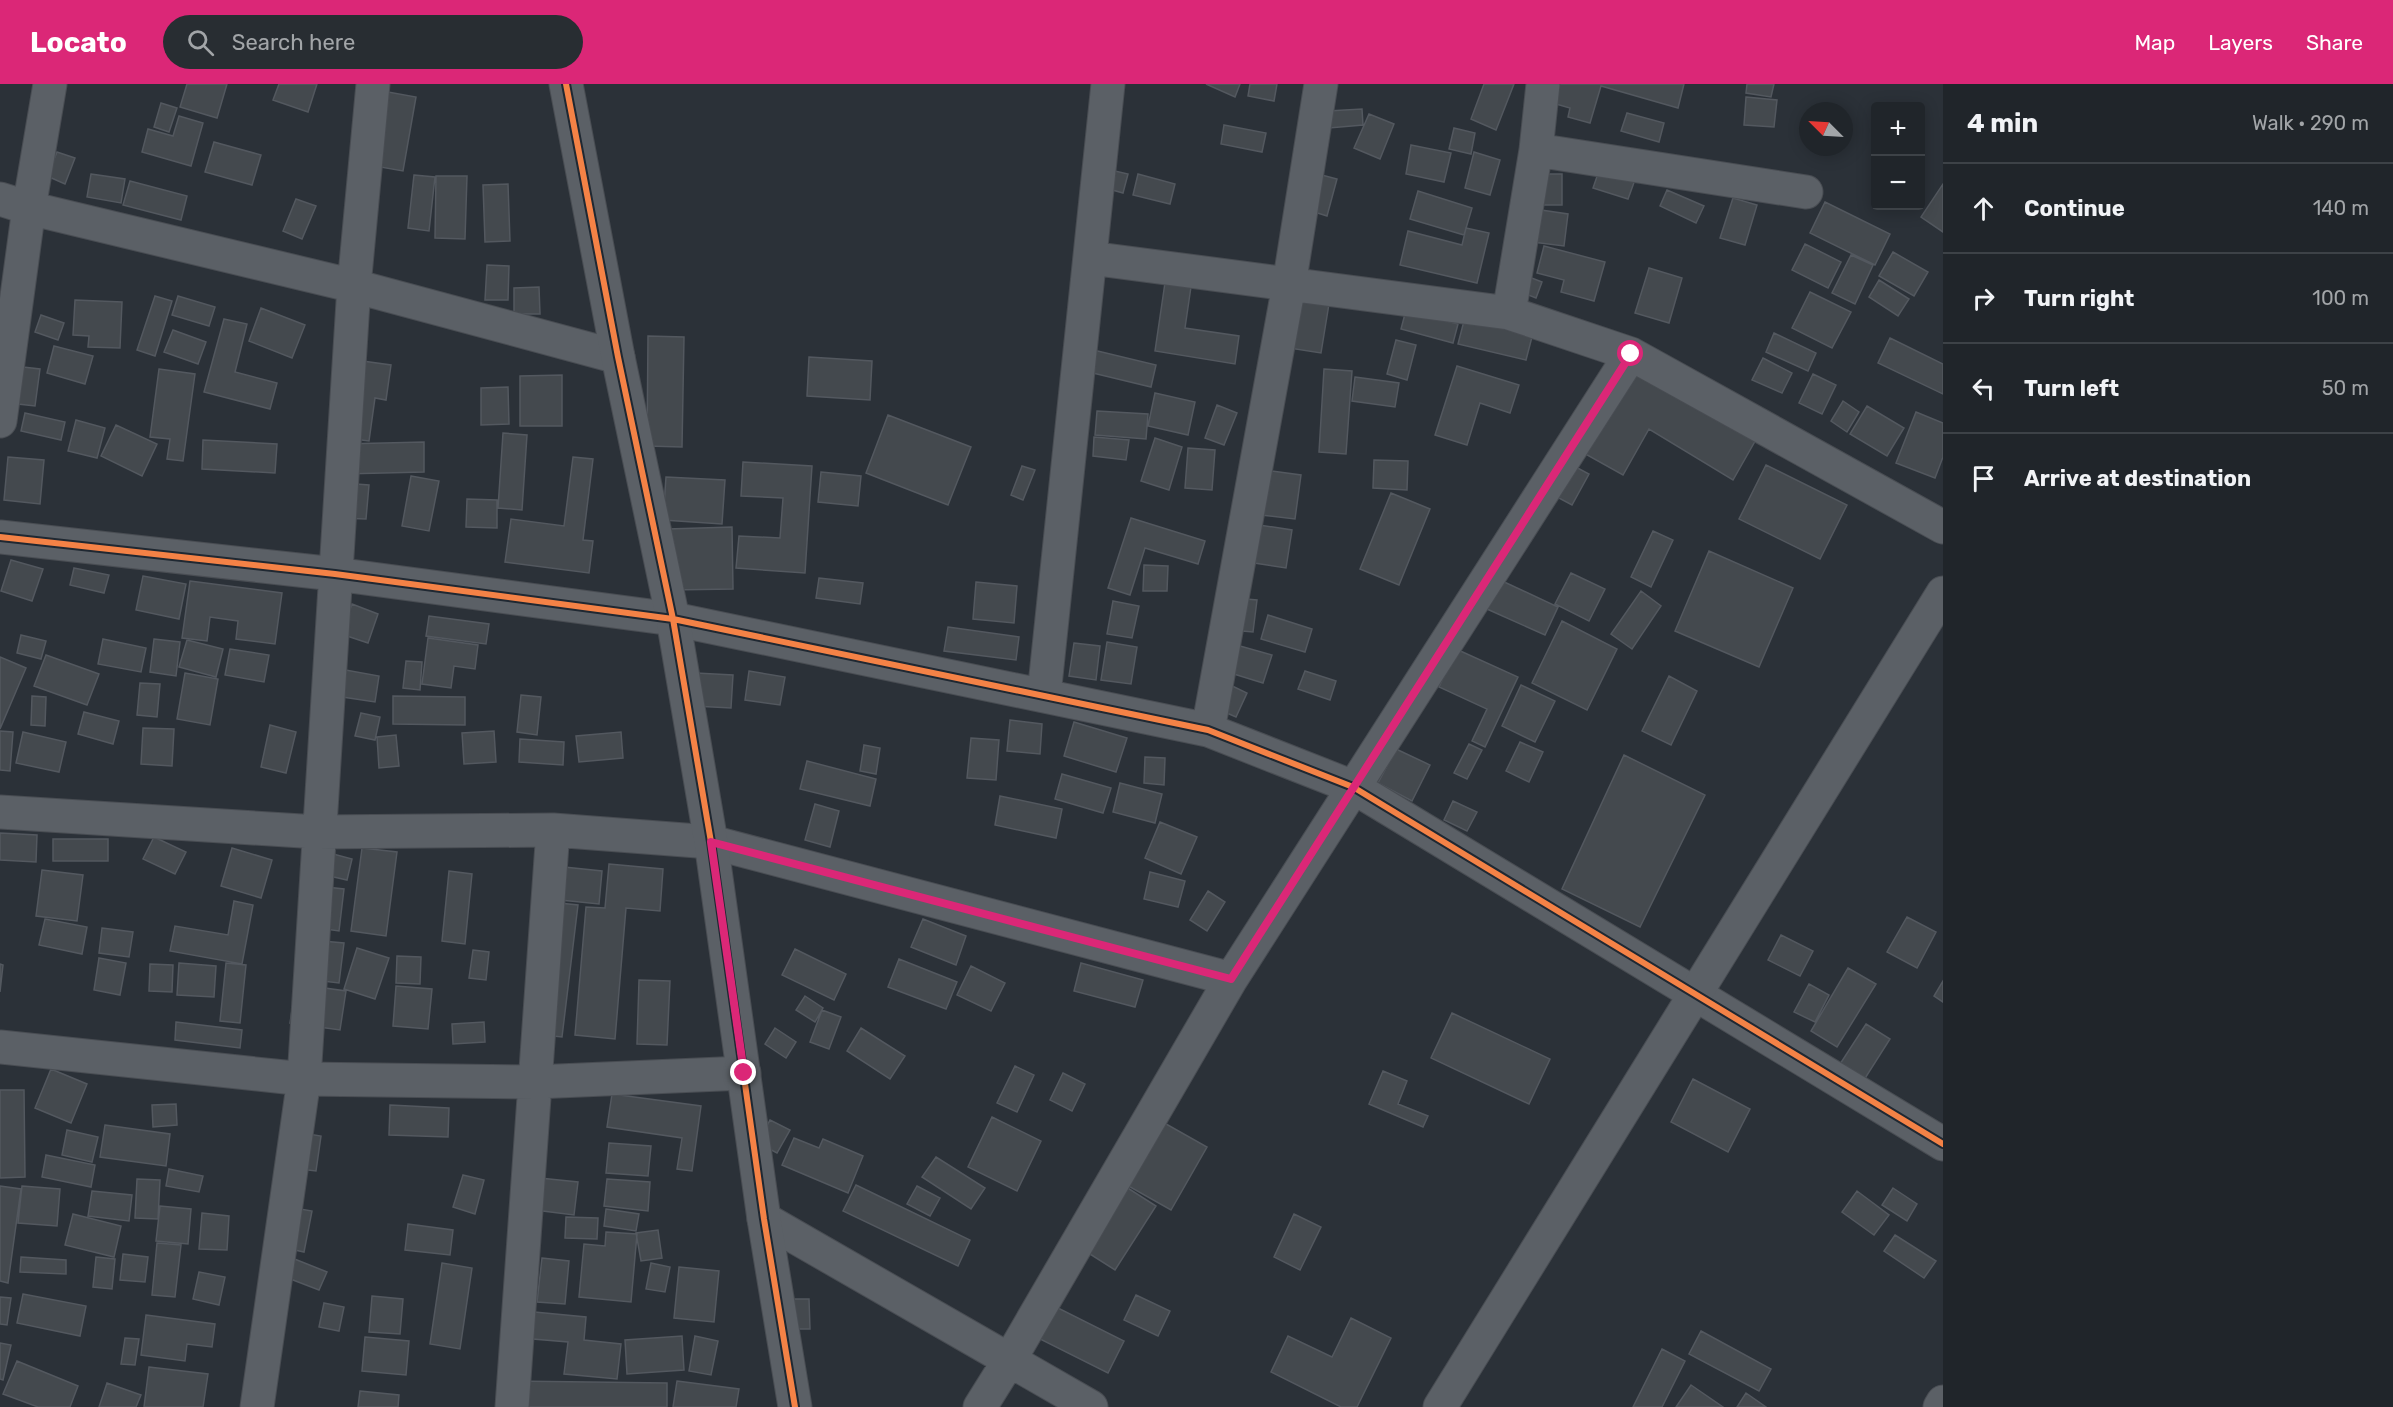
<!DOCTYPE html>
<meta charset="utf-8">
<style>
:root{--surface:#20252a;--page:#282d32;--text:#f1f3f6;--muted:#a2a5a8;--line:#3d4247;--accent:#db2777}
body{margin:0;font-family:Rubik,sans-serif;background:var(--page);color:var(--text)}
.controls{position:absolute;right:18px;top:18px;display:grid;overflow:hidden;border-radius:6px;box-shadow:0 3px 15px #0003}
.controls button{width:54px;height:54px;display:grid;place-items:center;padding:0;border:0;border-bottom:2px solid var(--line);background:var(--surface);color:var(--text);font:30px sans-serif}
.compass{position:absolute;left:1799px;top:18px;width:54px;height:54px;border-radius:50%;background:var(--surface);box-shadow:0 3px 15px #0003;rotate:294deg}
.stop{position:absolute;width:18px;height:18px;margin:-14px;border:4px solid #db2777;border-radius:50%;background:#fff}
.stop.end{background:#db2777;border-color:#fff;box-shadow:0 2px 6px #0008}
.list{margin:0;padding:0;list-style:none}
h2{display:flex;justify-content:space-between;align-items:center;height:78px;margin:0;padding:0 24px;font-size:26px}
h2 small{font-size:20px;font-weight:400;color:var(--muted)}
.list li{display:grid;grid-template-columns:39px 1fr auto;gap:18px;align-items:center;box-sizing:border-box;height:90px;padding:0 24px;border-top:2px solid var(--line)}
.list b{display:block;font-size:22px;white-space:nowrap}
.list em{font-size:20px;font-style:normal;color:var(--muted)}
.icon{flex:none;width:33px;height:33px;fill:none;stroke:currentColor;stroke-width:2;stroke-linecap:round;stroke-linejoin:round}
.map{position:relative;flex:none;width:1943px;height:1323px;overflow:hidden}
header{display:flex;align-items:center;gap:36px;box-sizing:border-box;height:84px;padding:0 30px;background:var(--accent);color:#fff}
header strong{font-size:28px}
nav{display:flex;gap:33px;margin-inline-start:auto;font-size:21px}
.search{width:420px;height:54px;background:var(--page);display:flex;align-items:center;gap:15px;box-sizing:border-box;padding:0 21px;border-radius:33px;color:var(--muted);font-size:22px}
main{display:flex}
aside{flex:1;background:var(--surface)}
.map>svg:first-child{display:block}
.building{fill:#44494e;stroke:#53585f;stroke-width:1.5}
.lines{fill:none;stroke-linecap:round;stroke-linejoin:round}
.minor-casing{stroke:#494d53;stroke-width:35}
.tertiary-casing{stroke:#494d53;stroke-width:35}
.minor{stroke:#5b6066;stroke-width:33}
.tertiary{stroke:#5b6066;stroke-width:33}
.cycleway-casing{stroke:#1f2832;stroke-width:10}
.cycleway{stroke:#f48246;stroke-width:6}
.route{stroke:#db2777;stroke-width:8}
</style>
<header>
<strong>Locato</strong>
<div class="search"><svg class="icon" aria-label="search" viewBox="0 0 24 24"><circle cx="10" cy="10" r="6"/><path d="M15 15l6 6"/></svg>Search here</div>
<nav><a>Map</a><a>Layers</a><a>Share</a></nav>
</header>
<main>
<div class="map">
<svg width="1943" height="1323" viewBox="0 0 1943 1323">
<rect width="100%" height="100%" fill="#2b3138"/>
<path class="building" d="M187 0H227L217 34 180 23Z
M279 0H317L308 28 273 16Z
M1206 0H1240L1235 13Z
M1250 0H1277L1274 17 1248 12Z
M1484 0H1514L1496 46 1471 35Z
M1539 0H1684L1678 24 1601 2 1590 39 1568 33 1570 24 1535 14Z
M1747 0H1774L1771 13 1746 9Z
M377 6 416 13 403 87 363 80Z
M1746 13 1777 16 1774 43 1744 41Z
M161 19 177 24 169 48 154 43Z
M1362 25 1363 41 1329 44 1328 27Z
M1627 29 1664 39 1659 58 1621 47Z
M1369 30 1394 40 1380 75 1354 64Z
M179 32 203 39 191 82 142 68 148 45 173 52Z
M1224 41 1266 49 1262 68 1221 60Z
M1454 44 1475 49 1471 70 1449 65Z
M214 58 261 71 252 101 205 88Z
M1411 61 1451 69 1444 98 1406 90Z
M57 68 75 74 65 100 47 92Z
M1474 68 1500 76 1490 111 1465 104Z
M1601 81 1636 93 1628 115 1593 104Z
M1102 84 1128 90 1123 109 1098 102Z
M91 90 125 95 121 119 87 113Z
M1138 90 1175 100 1170 120 1133 111Z
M1318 90 1337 95 1327 132 1308 126Z
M1541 90H1562V121H1541Z
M414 91 435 93 429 147 408 144Z
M436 92H467L465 155 435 154Z
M130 97 187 112 181 136 123 121Z
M508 100 510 157 485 158 483 101Z
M1943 100V148L1921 133Z
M1667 106 1704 122 1696 139 1660 122Z
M1418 107 1472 124 1464 151 1410 135Z
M1733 114 1757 121 1745 161 1720 154Z
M296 115 316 122 302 155 283 147Z
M1825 118 1890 150 1875 181 1810 149Z
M1521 123 1568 130 1564 162 1517 156Z
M1466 144 1489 149 1477 199 1400 181 1408 147 1462 161Z
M1805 160 1841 178 1828 204 1792 186Z
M1544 162 1605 178 1594 217 1561 208 1564 196 1537 189Z
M1893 168 1928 188 1914 212 1879 192Z
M1851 171 1873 181 1855 220 1832 209Z
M487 181 509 182 508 216H485Z
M1649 184 1682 194 1669 239 1635 229Z
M1167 185 1193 189 1185 244 1239 252 1235 280 1155 267Z
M1519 189 1542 198 1536 214 1513 205Z
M1879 196 1909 215 1898 232 1869 213Z
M539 203 540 230H514V204Z
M1810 208 1851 228 1832 264 1792 244Z
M155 212 172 217 155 272 137 266Z
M178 212 215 223 209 242 172 231Z
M1277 212 1329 220 1321 269 1270 261Z
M75 216 122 218 120 264 88 263 89 252 73 251Z
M261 224 305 241 292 274 249 257Z
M1406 226 1458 240 1453 259 1401 245Z
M41 231 64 239 58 256 35 248Z
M1465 233 1533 249 1526 276 1458 260Z
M224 235 247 240 235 288 277 299 270 325 204 308Z
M173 246 206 258 198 280 164 268Z
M1774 249 1816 269 1808 287 1766 268Z
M648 252 684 253 682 363 647 362Z
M1890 254 1943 280V310L1878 279Z
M1396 256 1416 261 1407 296 1387 290Z
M54 262 93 272 85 300 47 289Z
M1081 263 1156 281 1151 303 1076 285Z
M809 273 872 277 870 316 807 312Z
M1763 274 1792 289 1782 309 1752 296Z
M348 275 391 281 386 316 375 314 369 357 338 353Z
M1630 279 1758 352 1733 396 1649 345 1623 391 1580 367Z
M1457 282 1519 301 1510 329 1480 319 1467 361 1435 351Z
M23 283 40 285 35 322 18 320Z
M159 285 195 290 183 377 167 375 170 355 150 353Z
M1324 285 1352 287 1346 370 1319 368Z
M1813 290 1836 301 1822 330 1799 319Z
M562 291V342H520V292Z
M1355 293 1399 299 1395 323 1352 317Z
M508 303 509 340 481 341V304Z
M1155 309 1195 318 1188 351 1148 342Z
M1843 317 1859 328 1847 348 1831 337Z
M1217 321 1237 329 1224 361 1205 354Z
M1867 322 1904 344 1887 372 1850 350Z
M1097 327 1148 330 1146 355 1095 351Z
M1916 328 1943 339V373L1935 394 1896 379Z
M25 329 65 338 61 356 21 347Z
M888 331 971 363 948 421 866 389Z
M76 336 105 344 97 374 68 367Z
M116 341 157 360 142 392 101 372Z
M503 349 527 351 522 426 498 424Z
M1094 353 1129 356 1126 376 1093 372Z
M1155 354 1182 363 1169 406 1141 397Z
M203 356 277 360 275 389 202 385Z
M424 358V388L343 390V360Z
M1188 364 1215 366 1212 406 1185 404Z
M8 373 44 376 40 420 4 416Z
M573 373 593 375 583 456 593 457 589 489 505 478 511 435 564 442Z
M1374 376 1408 377 1407 406 1373 404Z
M743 378 812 382 805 489 736 484 739 452 780 454 783 414 741 412Z
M1572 381 1589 390 1572 421 1555 412Z
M1766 381 1847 421 1820 475 1739 435Z
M1022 382 1035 386 1023 416 1011 411Z
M1249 384 1301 391 1295 435 1243 429Z
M821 388 861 392 858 422 818 418Z
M411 392 439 397 429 447 402 442Z
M666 393 725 396 722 440 663 436Z
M342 399 369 401 366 435 340 434Z
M1391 409 1430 425 1399 501 1360 485Z
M467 415 497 416V444L466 443Z
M1131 434 1205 457 1198 480 1145 464 1130 511 1108 504Z
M1240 438 1292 446 1286 484 1235 476Z
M732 443 733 505 669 506 668 445Z
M1653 447 1673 456 1651 503 1631 493Z
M1709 467 1793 504 1759 583 1675 547Z
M11 476 43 485 32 517 1 507Z
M1144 481 1168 482 1167 507H1143Z
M74 484 109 491 104 509 70 501Z
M1571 489 1605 505 1589 537 1555 520Z
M143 492 186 500 179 535 136 526Z
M819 494 863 499 860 520 816 514Z
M1500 496 1558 523 1545 551 1487 525Z
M190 497 282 509 275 560 236 555 238 537 210 533 207 557 182 554Z
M976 498 1017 502 1014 539 973 535Z
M1641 507 1661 522 1632 565 1611 550Z
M1234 514 1257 516 1253 548 1231 546Z
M1113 517 1139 522 1132 554 1107 550Z
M352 520 378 530 368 559 341 550Z
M1268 531 1312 545 1305 568 1261 555Z
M429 532 489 540 486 560 426 552Z
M1562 537 1617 565 1587 626 1532 599Z
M948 543 1019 553 1016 576 944 567Z
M21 551 46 557 41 575 17 569Z
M428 554 478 561 475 585 454 582 451 604 422 600Z
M103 555 146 564 141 588 98 580Z
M154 555 180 558 176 592 150 588Z
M187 556 223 565 216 593 179 583Z
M1107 558 1137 563 1131 600 1101 596Z
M1074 559 1100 562 1096 596 1069 592Z
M1233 560 1272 571 1263 599 1224 587Z
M230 565 269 571 264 598 225 591Z
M1456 565 1518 593 1485 663 1472 657 1487 625 1439 603Z
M46 571 99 590 87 621 34 602Z
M0 573 26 584 0 645Z
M406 577 422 578 420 606 403 604Z
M340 585 379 592 375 618 336 612Z
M749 587 785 593 780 621 745 616Z
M1305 587 1336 597 1330 616 1298 605Z
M185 589 218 595 210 641 177 635Z
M696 589 733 591 731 624 694 622Z
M1669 592 1697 607 1671 661 1642 647Z
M1224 598 1247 609 1236 633 1213 623Z
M140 599 160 600 157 633 137 631Z
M1521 601 1555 617 1535 658 1502 642Z
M521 611 541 613 537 651 517 648Z
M32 612 46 613 45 642 31 641Z
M393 612 465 613V641L393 640Z
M84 628 119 637 113 660 78 650Z
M361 629 380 633 375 656 355 652Z
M1010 636 1042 640 1040 670 1007 667Z
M1074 638 1127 654 1116 688 1064 672Z
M270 641 296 648 286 689 261 683Z
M143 644 174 645 172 682 141 680Z
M0 647 13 648 10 687 0 686Z
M494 647 496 678 464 680 462 649Z
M23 648 66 658 59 688 16 679Z
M621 648 623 674 579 678 576 652Z
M396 651 399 682 379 684 377 653Z
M971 654 999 656 996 696 967 694Z
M520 655 564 658 563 681 519 678Z
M1520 658 1543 668 1529 698 1506 687Z
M1469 660 1482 666 1467 695 1454 689Z
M864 661 880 664 876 690 860 687Z
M1396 665 1430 681 1412 717 1378 699Z
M1624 671 1705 711 1640 843 1562 805Z
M1145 673 1165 674 1164 701 1144 699Z
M807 677 876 695 870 722 800 705Z
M1062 690 1111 704 1103 729 1055 715Z
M1120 699 1162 710 1155 739 1113 728Z
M1000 712 1062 725 1056 754 995 741Z
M1453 717 1477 728 1467 747 1444 736Z
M815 720 839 727 830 763 805 756Z
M1160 738 1197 753 1181 790 1145 774Z
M0 749 37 751 36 778 0 776Z
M154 753 186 768 175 790 143 775Z
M53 755H108V777H53Z
M232 764 272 776 261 814 221 802Z
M362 764 397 768 386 852 351 847Z
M322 767 352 775 347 796 316 789Z
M609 780 663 785 660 827 626 824 615 955 575 951 586 823 605 824Z
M545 781 602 787 599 820 541 814Z
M42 786 83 791 77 837 36 832Z
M449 787 472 790 465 860 442 857Z
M1150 788 1185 797 1178 823 1144 815Z
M317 802 344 805 339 847 312 843Z
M1208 807 1225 818 1207 847 1190 836Z
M234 817 253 821 242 880 170 867 175 842 228 851Z
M540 817 578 821 562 953 524 949Z
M1907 833 1936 848 1917 884 1887 868Z
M45 835 87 843 82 870 39 861Z
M923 835 966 852 956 881 911 863Z
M102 844 133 848 129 873 99 869Z
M1781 851 1813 867 1800 892 1768 876Z
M311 856 344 859 339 899 306 895Z
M357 864 389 874 375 915 344 905Z
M795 865 846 890 834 916 782 891Z
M473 866 489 868 486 896 469 894Z
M397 872 421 873 420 900 396 899Z
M99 874 126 879 120 911 94 906Z
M899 875 957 898 946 925 888 903Z
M179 879 216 882 214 913 177 911Z
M226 879 246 881 240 939 220 937Z
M1081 879 1143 896 1135 923 1074 907Z
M0 880 3 881 0 908Z
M150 880 173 881 172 908 149 907Z
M971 882 1005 899 991 927 957 911Z
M1848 884 1876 900 1837 963 1811 947Z
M639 896 670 897 667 961 637 960Z
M1943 897V918L1934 912Z
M296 900 346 907 340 946 290 939Z
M1809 900 1829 911 1815 938 1794 928Z
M396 902 432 905 428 945 393 942Z
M805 912 823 924 815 938 796 926Z
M822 926 841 933 829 965 810 958Z
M1452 929 1550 975 1529 1020 1431 974Z
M176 938 242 946 240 964 175 956Z
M484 938 485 958 453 960 452 940Z
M1866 940 1890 955 1864 996 1840 980Z
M775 944 796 958 786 974 765 960Z
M861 944 905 972 890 995 847 967Z
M1015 982 1034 991 1017 1028 997 1019Z
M51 985 87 1000 71 1039 35 1024Z
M1383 987 1407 997 1398 1020 1428 1032 1423 1043 1369 1020Z
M1063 989 1085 1000 1072 1027 1050 1016Z
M1693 995 1750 1025 1728 1068 1671 1038Z
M0 1006H24L25 1093 0 1094Z
M612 1010 701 1022 692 1087 677 1085 682 1054 607 1043Z
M176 1020 177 1041 153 1043 152 1021Z
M390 1021 449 1024 448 1053 389 1051Z
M992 1033 1041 1057 1017 1107 968 1083Z
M770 1036 790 1046 777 1069 758 1059Z
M1159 1036 1207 1063 1171 1126 1123 1099Z
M105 1041 170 1050 166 1082 100 1073Z
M67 1046 98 1053 92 1078 62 1071Z
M296 1048 321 1052 316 1087 291 1084Z
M794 1054 819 1064 823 1055 863 1072 848 1109 782 1081Z
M609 1059 651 1062 648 1092 606 1089Z
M46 1071 95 1081 91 1103 42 1093Z
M936 1073 985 1104 971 1125 922 1093Z
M169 1085 203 1092 199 1108 166 1102Z
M463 1091 484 1096 475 1130 453 1123Z
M530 1093 578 1098 574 1131 527 1125Z
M137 1095 160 1096 158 1135 135 1134Z
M607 1095 650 1098 648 1127 604 1122Z
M856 1101 970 1156 958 1182 843 1127Z
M1123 1101 1156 1122 1115 1186 1082 1165Z
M0 1102 21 1105 8 1199 0 1197Z
M22 1102 60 1105 57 1142 18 1139Z
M917 1102 940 1114 930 1132 907 1120Z
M1893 1104 1917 1120 1907 1137 1882 1121Z
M92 1107 132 1111 129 1137 88 1132Z
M1857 1107 1889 1131 1874 1151 1842 1128Z
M160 1122 191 1125 188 1160 156 1157Z
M289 1123 312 1127 304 1168 281 1163Z
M606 1125 639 1130 636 1147 604 1142Z
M202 1129 229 1132 227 1166 199 1165Z
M73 1130 121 1142 114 1173 65 1161Z
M1294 1130 1321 1143 1300 1186 1274 1173Z
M566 1133 598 1134 597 1155 565 1154Z
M408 1140 453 1146 450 1171 405 1166Z
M658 1146 662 1174 641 1177 636 1149Z
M606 1148 637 1150 631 1218 579 1213 584 1160 605 1162Z
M1895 1151 1936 1177 1924 1194 1884 1167Z
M157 1159 181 1161 175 1213 152 1211Z
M123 1170 148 1173 145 1198 120 1196Z
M287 1172 327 1188 319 1206 280 1191Z
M21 1173 66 1176V1190L20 1188Z
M96 1173 115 1175 112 1205 93 1203Z
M542 1174 569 1177 565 1220 537 1218Z
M442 1179 472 1184 460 1265 430 1260Z
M651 1179 670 1183 665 1208 646 1205Z
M679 1183 719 1187 714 1238 674 1234Z
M199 1188 225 1193 219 1221 193 1215Z
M23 1210 86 1222 80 1252 17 1239Z
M1136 1211 1170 1227 1158 1252 1124 1236Z
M372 1212 403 1215 400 1250 369 1248Z
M0 1213 11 1214 7 1241 0 1240Z
M786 1215H809L810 1245H786Z
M1046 1218 1124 1257 1108 1289 1030 1250Z
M324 1219 344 1223 339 1247 319 1243Z
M524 1227 586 1233 584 1256 621 1260 617 1295 564 1290 568 1258 521 1254Z
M146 1231 215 1240 212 1263 187 1260 185 1277 141 1271Z
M1351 1234 1391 1254 1357 1323H1341L1271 1288 1288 1252 1332 1273Z
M1701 1247 1771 1285 1759 1307 1689 1270Z
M682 1252 684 1286 627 1290 625 1256Z
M695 1252 718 1257 711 1291 689 1287Z
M365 1253 409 1257 406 1291 362 1287Z
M125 1254 139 1255 135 1281 121 1280Z
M0 1259 11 1261 3 1296 0 1295Z
M1662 1265 1685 1277 1662 1323H1633Z
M17 1277 78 1302 70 1323H38L3 1310Z
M149 1283 208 1290 203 1323H144Z
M511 1297 667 1299V1323H511Z
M677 1297 739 1305 736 1323H673Z
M107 1299 141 1311 136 1323H99Z
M1691 1301 1723 1323H1676Z
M360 1307 399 1311 398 1323H358Z
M1746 1309 1766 1323H1737Z"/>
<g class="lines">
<defs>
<path id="minor" d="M1536 66 1806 108
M0 115 29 124 354 202 618 273
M1090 174 1509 229 1631 270 1943 443
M1509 229 1536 66 1543 0
M0 337 29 124 50 0
M0 453 335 490 673 535 1208 646 1353 703 1943 1060
M1044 611 1108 0
M1208 646 1289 201 1321 0
M0 728 318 748 553 746 711 758 1231 895
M0 963 304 995 535 998 744 989
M764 1135 1091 1323
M257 1323 304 995 354 202 373 0
M512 1323 553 746
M980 1323 1010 1275 1231 895 1631 270
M1940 1323 1943 1318"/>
<path id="tertiary" d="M566 0 618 273 673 535 711 758 764 1135 795 1323
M1440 1323 1943 509"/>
</defs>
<use href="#minor" class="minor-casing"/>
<use href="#tertiary" class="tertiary-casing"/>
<use href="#minor" class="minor"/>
<use href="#tertiary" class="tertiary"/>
<defs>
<path id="cycleway" d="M566 0 618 273 673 535 711 758 764 1135 795 1323
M0 453 335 490 673 535 1208 646 1353 703 1943 1060"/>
</defs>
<use href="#cycleway" class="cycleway-casing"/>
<use href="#cycleway" class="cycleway"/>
</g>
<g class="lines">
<path class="route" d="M744 989 711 758 1231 895 1631 270"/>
</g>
</svg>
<div class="controls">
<button>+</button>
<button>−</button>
</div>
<svg class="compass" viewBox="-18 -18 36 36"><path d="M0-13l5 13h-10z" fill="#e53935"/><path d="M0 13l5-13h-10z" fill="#a2a5a8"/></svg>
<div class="stop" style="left:1631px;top:270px"></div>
<div class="stop end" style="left:744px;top:989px"></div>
</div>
<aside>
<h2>4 min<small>Walk · 290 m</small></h2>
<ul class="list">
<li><svg class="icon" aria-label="ahead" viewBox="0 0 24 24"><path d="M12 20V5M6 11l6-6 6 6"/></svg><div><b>Continue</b></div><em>140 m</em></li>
<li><svg class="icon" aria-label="right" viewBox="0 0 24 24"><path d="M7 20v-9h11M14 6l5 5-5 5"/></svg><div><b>Turn right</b></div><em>100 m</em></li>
<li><svg class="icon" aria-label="left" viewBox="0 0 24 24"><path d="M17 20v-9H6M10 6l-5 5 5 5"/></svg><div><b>Turn left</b></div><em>50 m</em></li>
<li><svg class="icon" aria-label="arrive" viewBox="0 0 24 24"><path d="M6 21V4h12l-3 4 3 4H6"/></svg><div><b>Arrive at destination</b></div></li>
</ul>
</aside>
</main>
